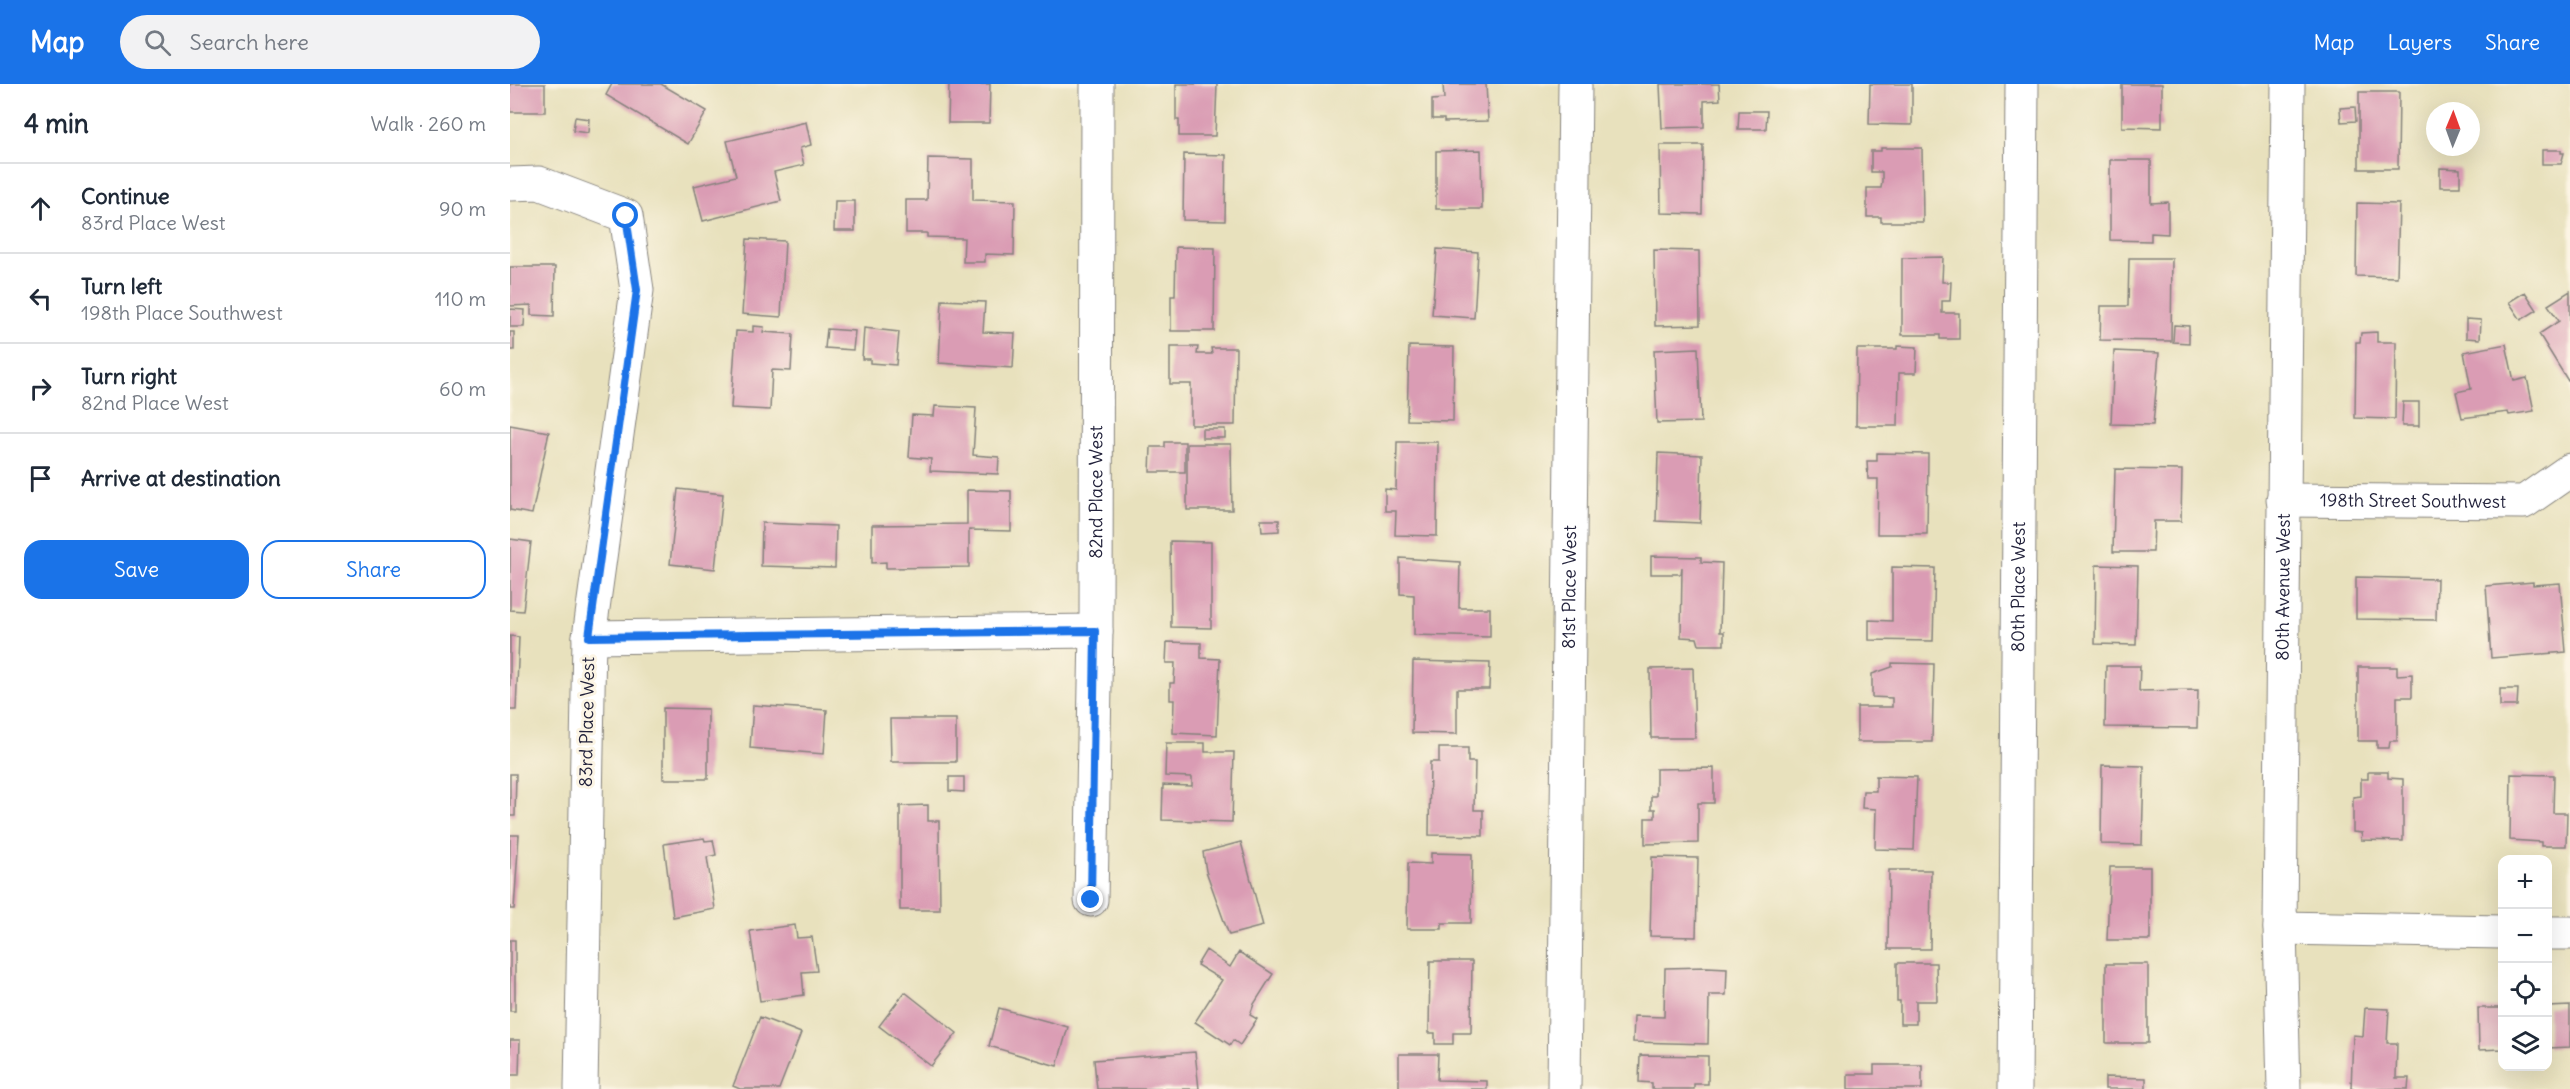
<!DOCTYPE html>
<meta charset="utf-8">
<style>
:root{--surface:#fff;--page:#f2f2f3;--text:#1f2937;--muted:#747a83;--line:#e0e1e3;--accent:#1a73e8}
body{margin:0;font-family:Delius,sans-serif;background:var(--page);color:var(--text)}
.controls{position:absolute;right:18px;bottom:18px;display:grid;overflow:hidden;border-radius:12px;box-shadow:0 6px 24px #0002}
.controls button{width:54px;height:54px;display:grid;place-items:center;padding:0;border:0;border-bottom:2px solid var(--line);background:var(--surface);color:var(--text);font:30px sans-serif}
.compass{position:absolute;left:1916px;top:18px;width:54px;height:54px;border-radius:50%;background:var(--surface);box-shadow:0 6px 24px #0002;rotate:1deg}
.stop{position:absolute;width:18px;height:18px;margin:-14px;border:4px solid #1a73e8;border-radius:50%;background:#fff}
.stop.end{background:#1a73e8;border-color:#fff;box-shadow:0 2px 6px #0008}
.list{margin:0;padding:0;list-style:none}
h2{display:flex;justify-content:space-between;align-items:center;height:78px;margin:0;padding:0 24px;font-size:26px}
h2 small{font-size:20px;font-weight:400;color:var(--muted)}
.list li{display:grid;grid-template-columns:39px 1fr auto;gap:18px;align-items:center;box-sizing:border-box;height:90px;padding:0 24px;border-top:2px solid var(--line)}
.list b{display:block;font-size:22px;white-space:nowrap}
.list p{margin:0;font-size:20px;white-space:nowrap;color:var(--muted)}
.list em{font-size:20px;font-style:normal;color:var(--muted)}
.actions{display:flex;gap:12px;padding:18px 24px}
.actions a{flex:1;padding:14px 0;border:2px solid var(--accent);border-radius:18px;text-align:center;font-size:21px;color:var(--accent)}
.actions .main{background:var(--accent);color:#fff}
.icon{flex:none;width:33px;height:33px;fill:none;stroke:currentColor;stroke-width:2;stroke-linecap:round;stroke-linejoin:round}
.map{position:relative;flex:none;width:2060px;height:1005px;overflow:hidden}
header{display:flex;align-items:center;gap:36px;box-sizing:border-box;height:84px;padding:0 30px;background:var(--accent);color:#fff}
header strong{font-size:28px}
nav{display:flex;gap:33px;margin-inline-start:auto;font-size:21px}
.search{width:420px;height:54px;background:var(--page);display:flex;align-items:center;gap:15px;box-sizing:border-box;padding:0 21px;border-radius:33px;color:var(--muted);font-size:22px}
main{display:flex}
aside{flex:1;background:var(--surface)}
.map>svg:first-child{display:block}
.building{fill:#da9cb4}
.lines{fill:none;stroke-linecap:round;stroke-linejoin:round}
.minor-casing{stroke:#85827c;stroke-width:35}
.minor{stroke:#fff;stroke-width:33}
.route{stroke:#1a73e8;stroke-width:8}
.labels{text-anchor:middle;stroke-width:6;stroke-linejoin:round;paint-order:stroke}
.street-label{font-size:18px;fill:#22223b;stroke:#fcf5e5}
</style>
<header>
<strong>Map</strong>
<div class="search"><svg class="icon" aria-label="search" viewBox="0 0 24 24"><circle cx="10" cy="10" r="6"/><path d="M15 15l6 6"/></svg>Search here</div>
<nav><a>Map</a><a>Layers</a><a>Share</a></nav>
</header>
<main>
<aside>
<h2>4 min<small>Walk · 260 m</small></h2>
<ul class="list">
<li><svg class="icon" aria-label="ahead" viewBox="0 0 24 24"><path d="M12 20V5M6 11l6-6 6 6"/></svg><div><b>Continue</b><p>83rd Place West</p></div><em>90 m</em></li>
<li><svg class="icon" aria-label="left" viewBox="0 0 24 24"><path d="M17 20v-9H6M10 6l-5 5 5 5"/></svg><div><b>Turn left</b><p>198th Place Southwest</p></div><em>110 m</em></li>
<li><svg class="icon" aria-label="right" viewBox="0 0 24 24"><path d="M7 20v-9h11M14 6l5 5-5 5"/></svg><div><b>Turn right</b><p>82nd Place West</p></div><em>60 m</em></li>
<li><svg class="icon" aria-label="arrive" viewBox="0 0 24 24"><path d="M6 21V4h12l-3 4 3 4H6"/></svg><div><b>Arrive at destination</b></div></li>
</ul>
<div class="actions"><a class="main">Save</a><a>Share</a></div>
</aside>
<div class="map">
<svg width="2060" height="1005" viewBox="0 0 2060 1005">
<rect width="100%" height="100%" fill="#fcf5e5"/>
<filter id="ink" filterUnits="userSpaceOnUse"><feTurbulence type="fractalNoise" baseFrequency=".0167" numOctaves="2"/><feDisplacementMap in="SourceGraphic" scale="12" xChannelSelector="R" yChannelSelector="G"/><feConvolveMatrix kernelMatrix="1 2 1 2 8 2 1 2 1" color-interpolation-filters="sRGB"/></filter>
<filter id="wash" filterUnits="userSpaceOnUse"><feTurbulence type="fractalNoise" baseFrequency=".008" numOctaves="4" result="noise"/><feDisplacementMap in="SourceGraphic" scale="24" xChannelSelector="R" yChannelSelector="G"/><feGaussianBlur stdDeviation="1.35" result="paint"/><feColorMatrix in="noise" values="0 0 0 0 0 0 0 0 0 0 0 0 0 0 0 0 0 1.4 0 .05"/><feComposite in="paint" operator="in"/></filter>
<g filter="url(#wash)">
<rect width="100%" height="100%" fill="#e8e1bd"/>
<g id="blocks">
<path class="building" d="M0 0H35V28H0Z
M102 0H151L197 27 178 60 96 11Z
M439 0H480L479 39H438Z
M666 0H707L705 52H669V36H666Z
M933 0H976L978 37 934 38V35H922V16L934 15Z
M1150 0H1209L1210 16 1194 17V43L1152 44Z
M1360 0H1402V41L1359 40Z
M1612 0H1652V44L1612 43Z
M1849 8H1889L1888 85H1849Z
M1845 23 1846 37 1831 38 1830 24Z
M1229 27H1257L1256 45H1228Z
M65 33 79 35 78 49 63 47Z
M296 38 301 61 290 64 294 81 264 88 271 117 193 137 184 102 226 92 217 57Z
M1150 61H1193L1192 130 1151 129Z
M1371 64H1412L1413 138H1371V133H1357V104H1371L1372 97V88H1361V67H1371Z
M971 66 972 125H926V67Z
M2032 66H2051V69H2054L2051 80H2032Z
M674 70 716 71 715 137 673 136Z
M418 74 463 75V116L505 117 504 171 475 170V178H453L454 154 417 153V149H396V116H417Z
M1600 76H1641V119L1658 118V150L1641 149V157L1600 156Z
M1930 84 1950 85V103H1930Z
M325 117H345V147H324Z
M1847 119 1889 120 1887 193 1846 192Z
M237 155 275 157 271 233 232 230Z
M666 163 705 164 704 247H661V212H665Z
M927 165 968 168 964 234 922 231Z
M1144 166 1189 167 1190 241 1145 242Z
M1433 173 1432 198H1441L1440 217H1432V229H1449V255H1430V251H1392V174Z
M1619 174H1662L1661 257 1590 256 1591 222H1618Z
M0 183H45L44 232 21 231V221L0 222Z
M2060 207V295L2058 297 2029 250 2049 237 2038 221Z
M2015 208 2027 226 2011 236 1999 218Z
M432 216 475 218 473 248 505 249 503 284 429 279Z
M0 225 15 226 14 243H0Z
M1956 235 1971 236 1970 255 1956 254Z
M1664 241 1679 242V259L1663 258Z
M243 242 254 243 253 248 283 250 281 287 262 286 260 326 221 324 226 247 243 248Z
M354 244 389 248 386 281 360 279V275H352Z
M317 245 345 247 343 266 315 264Z
M0 248H4V266H0Z
M1867 248V258H1886L1885 335 1845 334 1846 258H1850L1851 249Z
M1996 260 2004 297 2017 294 2024 327 1999 331 1998 328 1952 334 1946 308 1961 305 1954 268Z
M899 262 944 263 943 337 897 336Z
M1387 262 1407 263 1406 289H1389L1388 342H1346L1347 265H1387Z
M660 263H688L687 270H702L701 264H726L725 341H681V300H660Z
M1188 264 1191 338 1147 339 1144 266Z
M1604 267 1649 269 1643 341 1601 340Z
M1893 318H1909V342H1892Z
M425 322 466 324 463 371 489 373 488 390 420 387 421 375 399 373 402 331 424 332Z
M0 341 39 348 22 430 0 426Z
M692 345H715V354H692Z
M655 358H675V388H640L641 363H655Z
M887 358H928L927 452 885 451 886 427H875V405L886 406Z
M677 360H721L722 426H677Z
M1148 369 1192 371 1190 439 1146 437Z
M1367 369 1418 370 1417 450H1367L1368 395H1358L1357 377H1367Z
M1605 385 1672 386 1671 437H1644L1643 468H1603Z
M168 405 213 410 205 485 160 480Z
M457 406 501 407V447L459 446V483L376 484V478L362 479V441L457 440Z
M751 436H769V447L752 448Z
M252 439 326 442 325 484 251 482Z
M0 455 21 458 13 527 0 526Z
M660 457 701 458V544L661 543Z
M1141 472 1191 473V478L1212 479 1210 548H1214V561H1189L1187 554 1171 553 1172 483 1171 490H1141Z
M890 474 950 478 949 524H980V553L904 551V511L890 510Z
M1586 481 1628 482 1626 561 1585 560Z
M1382 483 1425 484 1423 557 1359 556V536L1382 537Z
M1846 493 1927 495 1926 536 1846 535Z
M2023 498V501L2050 499 2056 568 1981 574 1976 502Z
M0 552 9 553 6 626H0Z
M657 558 691 559V574L710 575 707 651 663 649 664 616H660V599H664L665 579H656Z
M903 577 980 579 979 605H947V650L902 649Z
M1382 579 1424 580 1422 658H1347V623H1382V614L1362 613V590L1382 583Z
M1596 582H1630L1629 607 1688 606 1687 644 1595 643Z
M1848 583H1887V591L1902 590V613H1887V657H1880L1879 664H1867V657H1848Z
M1183 584 1185 654H1141L1140 585Z
M1990 605H2008L2007 622H1990Z
M243 621 317 626 314 670 240 664Z
M153 624 198 625V695H153Z
M380 635H446V678H381Z
M656 659H695V668H724L722 738 652 736 653 701 682 702V693L655 692Z
M929 664H958V678H965L964 726H973V752L919 751 920 678H929Z
M1592 681 1634 682 1632 761 1591 760Z
M1204 684V719H1188V759L1135 760V734H1145V725H1141V712H1146V685Z
M1858 688H1878V694L1893 695V757L1851 756 1852 749 1843 748V713L1851 712V695H1858Z
M0 690H6L5 732H0Z
M2001 690 2044 691 2043 729H2057L2056 762H2031V758L2000 756Z
M1366 692 1407 693 1404 766 1365 765 1366 725 1352 724 1353 707H1366Z
M439 693H454V708L439 707Z
M418 721V737H429L430 826H390V722Z
M0 751H9L4 825H0Z
M194 754 195 757 203 756 206 771 197 773 205 825 163 833 154 760Z
M731 758 753 842 719 851 696 787 693 768Z
M921 769 962 770 961 839H932V845H897L898 779 921 780Z
M1142 773 1188 774 1186 853 1140 852Z
M1600 783H1640V856H1597Z
M1379 786H1421L1420 865H1378Z
M285 841 287 854 302 853 307 887 292 888 294 911 250 917 240 847Z
M0 856H5V927H0Z
M696 866 720 883 729 868 763 890 744 920 740 931 747 935 730 961 723 956 720 961 685 938 712 896 687 881Z
M920 877H962L961 949H943V960H925V949H919Z
M1387 879H1426L1427 917H1406V940H1390V917H1387Z
M1596 880H1638V959H1596Z
M1197 883 1217 884 1216 911H1199L1198 960 1123 958 1124 932 1154 933 1155 884Z
M395 908 447 949 421 982 369 942Z
M2060 922V963L2038 964V923Z
M489 924 558 943 547 982 479 962Z
M1855 924 1879 925 1877 959H1887L1886 994H1899L1898 1005H1841L1843 951 1853 952Z
M1968 924H1992V965L1969 966Z
M250 933 291 949 269 1005H230L223 1002Z
M0 956H10L9 991H0Z
M685 968 689 1005H587L584 976Z
M889 970H928L927 996 977 997V1005H889Z
M1130 971 1198 972V1000H1184V1005H1142V999L1129 998Z
M1364 981H1412V1005H1338V990H1364Z
M1595 993 1636 994V1005H1595Z"/>
</g>
</g>
<g filter="url(#ink)">
<use href="#blocks" fill-opacity="0" stroke="#85827c" stroke-width="1.5"/>
<g class="lines">
<defs>
<g id="minor">
<path d="M0 100 29 99 116 132 127 206 79 553 71 1005"/>
<path id="s1" d="M1773 416 2014 418 2060 386"/>
<path d="M79 553 586 547"/>
<path id="s2" d="M581 816 586 547 587 0"/>
<path d="M1770 844 1992 848"/>
<path d="M2038 849H2060"/>
<path id="s3" d="M1054 1005 1065 0"/>
<path id="s4" d="M1505 1005 1512 0"/>
<path id="s5" d="M1774 1005 1770 844 1778 0"/>
</g>
</defs>
<use href="#minor" class="minor-casing"/>
<use href="#minor" class="minor"/>
</g>
</g>
<g class="lines" filter="url(#ink)">
<path class="route" d="M116 132 127 206 79 553 585 547 581 816"/>
</g>
<g class="labels">
<g class="street-label">
<text dy="6" stroke="none"><textPath href="#s2" startOffset="408">82nd Place West</textPath></text>
<text dy="6" stroke="none"><textPath href="#s1" startOffset="130">198th Street Southwest</textPath></text>
<text dy="6" stroke="none"><textPath href="#s3" startOffset="502">81st Place West</textPath></text>
<text dy="6" stroke="none"><textPath href="#s4" startOffset="502">80th Place West</textPath></text>
<text dy="6" stroke="none"><textPath href="#s5" startOffset="502">80th Avenue West</textPath></text>
<text transform="translate(77 638) rotate(-89)" y="6">83rd Place West</text>
</g>
</g>
</svg>
<div class="controls">
<button>+</button>
<button>−</button>
<button><svg class="icon" aria-label="locate" viewBox="0 0 24 24"><circle cx="12" cy="12" r="6"/><path d="M12 2v4M12 18v4M2 12h4M18 12h4"/></svg></button>
<button><svg class="icon" aria-label="layers" viewBox="0 0 24 24"><path d="M12 4l9 5-9 5-9-5zM3 14l9 5 9-5"/></svg></button>
</div>
<svg class="compass" viewBox="-18 -18 36 36"><path d="M0-13l5 13h-10z" fill="#e53935"/><path d="M0 13l5-13h-10z" fill="#747a83"/></svg>
<div class="stop" style="left:116px;top:132px"></div>
<div class="stop end" style="left:581px;top:816px"></div>
</div>
</main>
